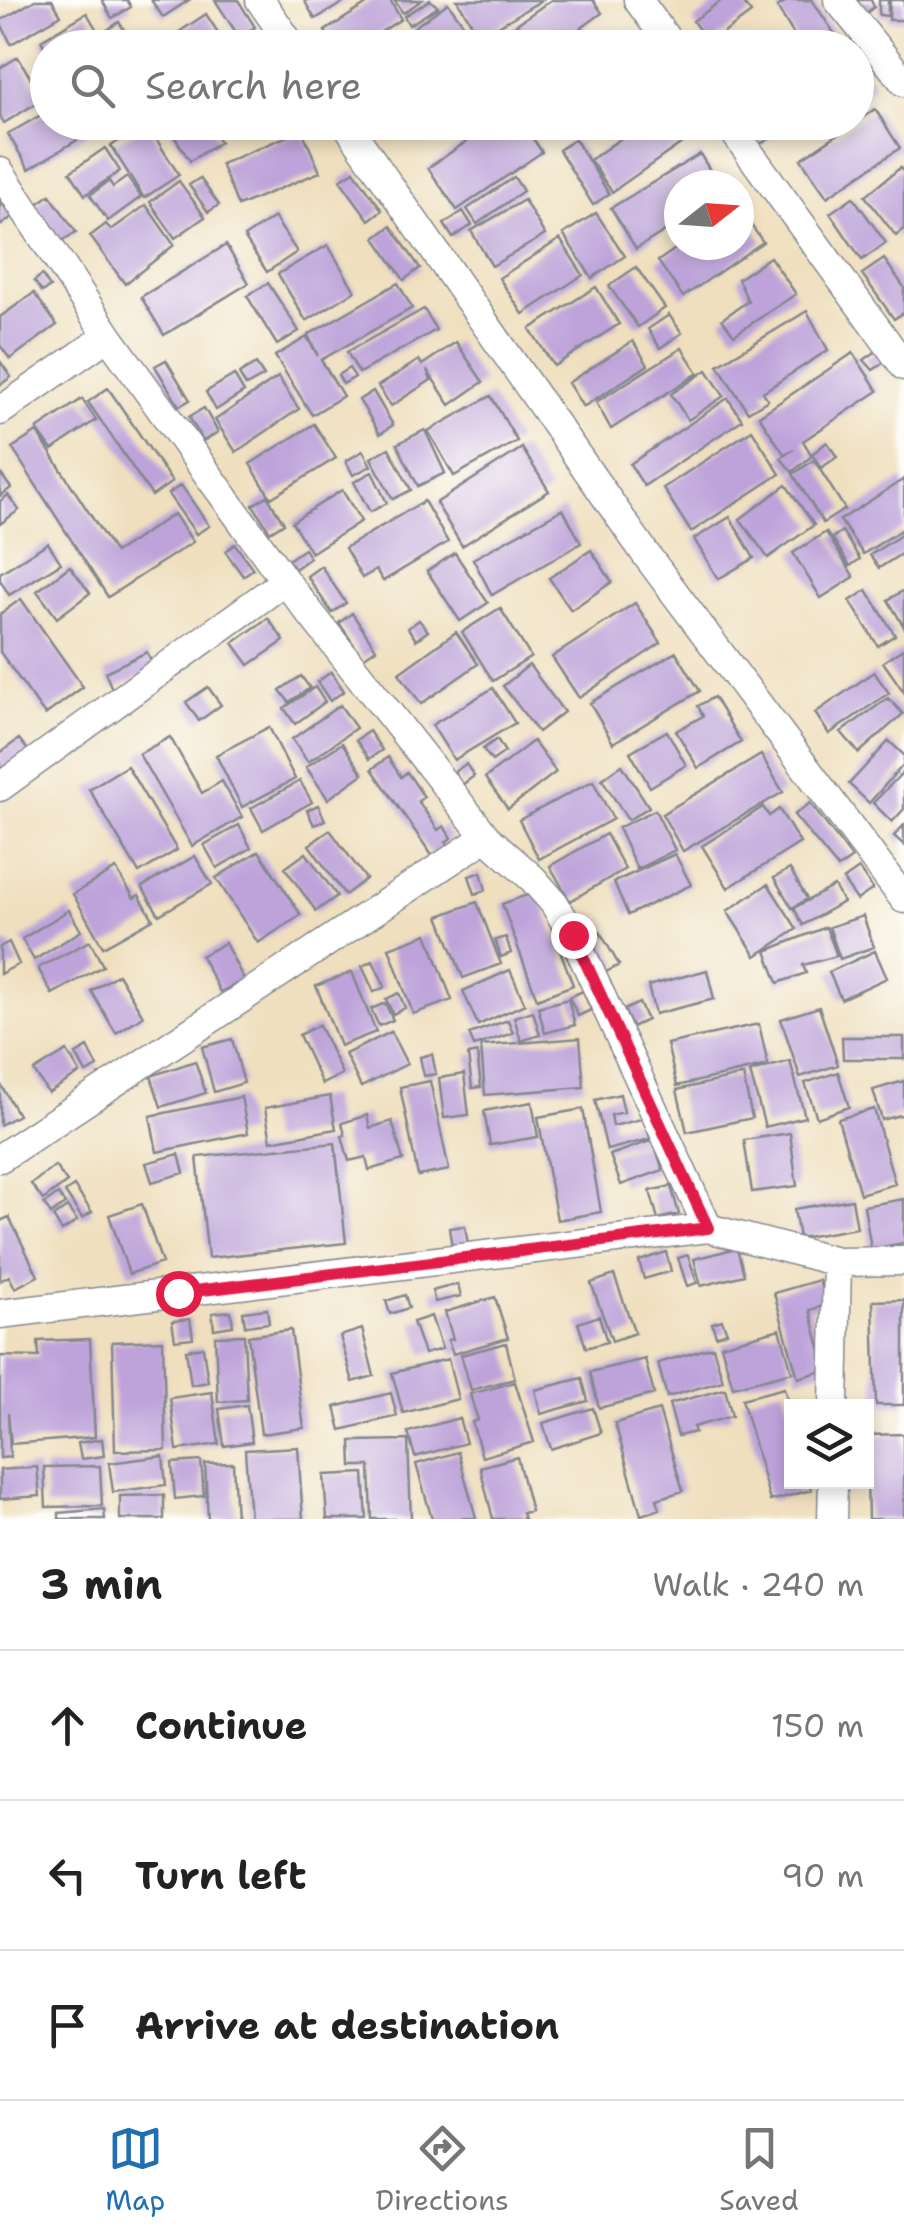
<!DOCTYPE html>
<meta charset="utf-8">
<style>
:root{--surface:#fff;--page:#f2f2f2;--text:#222;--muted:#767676;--line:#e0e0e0;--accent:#1f6fb2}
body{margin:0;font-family:"Shantell Sans",sans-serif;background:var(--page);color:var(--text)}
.controls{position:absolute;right:30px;bottom:30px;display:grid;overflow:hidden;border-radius:0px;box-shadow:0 5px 15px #0003}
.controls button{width:90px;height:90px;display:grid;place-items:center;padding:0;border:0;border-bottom:2px solid var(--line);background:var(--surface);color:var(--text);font:50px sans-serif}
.compass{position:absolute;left:664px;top:170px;width:90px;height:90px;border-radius:50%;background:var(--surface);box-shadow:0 5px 15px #0003;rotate:73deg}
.stop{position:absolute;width:30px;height:30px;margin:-22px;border:8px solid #e11d48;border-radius:50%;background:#fff}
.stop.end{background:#e11d48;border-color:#fff;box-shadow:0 2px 10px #0008}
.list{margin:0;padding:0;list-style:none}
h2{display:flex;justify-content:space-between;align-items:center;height:130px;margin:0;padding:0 40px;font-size:42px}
h2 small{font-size:32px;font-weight:400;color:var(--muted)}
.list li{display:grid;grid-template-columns:65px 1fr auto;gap:30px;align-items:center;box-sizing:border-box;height:150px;padding:0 40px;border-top:2px solid var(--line)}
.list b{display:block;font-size:38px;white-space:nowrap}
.list em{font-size:32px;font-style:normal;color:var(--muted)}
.icon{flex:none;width:55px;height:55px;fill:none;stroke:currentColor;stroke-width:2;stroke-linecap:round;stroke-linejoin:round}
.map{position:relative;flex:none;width:904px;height:1519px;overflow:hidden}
.search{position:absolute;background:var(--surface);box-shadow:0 5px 15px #0003;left:30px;right:30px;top:30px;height:110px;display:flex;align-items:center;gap:25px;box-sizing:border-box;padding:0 35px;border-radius:55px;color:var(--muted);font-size:38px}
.sheet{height:580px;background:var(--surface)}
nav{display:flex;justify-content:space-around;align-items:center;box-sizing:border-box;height:140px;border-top:2px solid var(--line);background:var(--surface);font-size:28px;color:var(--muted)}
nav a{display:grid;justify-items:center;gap:5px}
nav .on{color:var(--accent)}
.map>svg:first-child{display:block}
.building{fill:#bda3da}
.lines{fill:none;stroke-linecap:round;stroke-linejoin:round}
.minor-casing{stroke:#85878e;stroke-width:31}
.minor{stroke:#fff;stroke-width:28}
.route{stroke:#e11d48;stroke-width:12}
</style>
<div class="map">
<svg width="904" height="1519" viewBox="0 0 904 1519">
<rect width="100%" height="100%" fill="#fdfcf7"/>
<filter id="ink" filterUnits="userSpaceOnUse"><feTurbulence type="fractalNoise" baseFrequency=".01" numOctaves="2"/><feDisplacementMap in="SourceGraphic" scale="20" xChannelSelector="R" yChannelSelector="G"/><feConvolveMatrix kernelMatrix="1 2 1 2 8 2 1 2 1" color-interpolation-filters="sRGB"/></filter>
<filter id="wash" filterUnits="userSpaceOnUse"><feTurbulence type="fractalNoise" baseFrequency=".0048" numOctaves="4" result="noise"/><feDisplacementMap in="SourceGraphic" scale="40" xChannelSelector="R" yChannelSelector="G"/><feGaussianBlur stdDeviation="2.25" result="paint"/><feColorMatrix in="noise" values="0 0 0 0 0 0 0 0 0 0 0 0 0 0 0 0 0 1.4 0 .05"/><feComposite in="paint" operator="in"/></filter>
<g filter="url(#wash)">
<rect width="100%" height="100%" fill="#efdfbe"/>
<g id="blocks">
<path class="building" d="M35 0H52L61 15 11 44 0 21Z
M102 0H127L131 7 112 18Z
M151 0H189L163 17Z
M215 0H238L255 27 239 37Z
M304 0H348L315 19Z
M373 0H390L401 19 356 48H335L325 31Z
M394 0H422L403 13Z
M430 0 438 7 409 25 404 16Z
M457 0H542L480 37Z
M551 0H593L602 13 554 48H514L504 33Z
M722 0H741L751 13 709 44 693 21Z
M788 0H812L836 36 818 48H802L777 7Z
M849 0H871L874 7 862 16Z
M879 0H888V16L879 15Z
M890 0H904V20H889Z
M448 3 478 44 473 48H426L413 28Z
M87 13 107 48H45L41 40Z
M206 14 228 48H172L167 40Z
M119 22 132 42 123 48H114L104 32Z
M498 32 509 48H486L483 42Z
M18 57 43 99 4 123 0 116V68Z
M856 62 874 84 856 98Z
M875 109 900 148 827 197 801 159Z
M48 111V122H107L29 169 8 134Z
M165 122H207L220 142 190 161Z
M495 122H522L542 152 457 210 428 168Z
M566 122H591L575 134Z
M644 122H678L689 138 612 192 590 160Z
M743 122H766L774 136 757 146Z
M146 123 179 175 144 198 111 146Z
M302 130 320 172 238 206 221 164Z
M575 139 609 194 593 205 559 150Z
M105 148 120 171 85 195 70 172Z
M700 154 719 185H679V222L636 249 611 208Z
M900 168 904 172V229L896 236 865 196Z
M354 171 382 210 369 220 340 180Z
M127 177 141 197 108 221 90 195 109 181 113 187Z
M514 177 523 191 477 224 467 209Z
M200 178 219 205 208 212 189 185Z
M179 181 205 217 175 238 150 202Z
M50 195 76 232 59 243 33 207Z
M853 197 886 243 862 260 830 213Z
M0 200 12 217 0 226Z
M524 200 545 235 492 266 471 231Z
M146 205 174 245 125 284 90 236 106 224 111 230Z
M739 208 763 242 683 297 658 261 681 245H739Z
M463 211 472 225 453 238 444 224Z
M596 213 625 256 592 278 563 234Z
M274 217 297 252 267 272 244 237Z
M391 226 420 268 404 280 375 238Z
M560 239 583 275 523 314 499 278Z
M226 245 249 283 164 335 141 297Z
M328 245 355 291 306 321 278 274Z
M770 257 796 294 734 335 722 319 748 301 738 279Z
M884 259 904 287V312L894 319 862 274Z
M636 267 665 308 638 327 609 286Z
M42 275 50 287 42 292 34 281Z
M268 283 299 331 277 345 247 296Z
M398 283 412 308 321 360 343 396 312 415 275 356 307 337 318 356 308 335Z
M596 287 619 324 554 366 530 329Z
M34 293 57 325 10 359 0 345V317Z
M424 309 436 330 359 373 347 352Z
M807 311 828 350 763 392 768 400 748 412 718 365Z
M669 315 682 333 660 348 648 329Z
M633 341 648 365 583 407 568 383Z
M456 342 483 382 450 405 427 370 431 380 391 406 378 386 419 360 422 365Z
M682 348 698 373 611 429 596 402Z
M878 350 886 361 873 370 864 360Z
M853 353 878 391 803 441 812 456 792 472 781 458 794 449 784 454 759 416Z
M166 360 190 400 179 406 155 366Z
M0 361 11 377 0 385Z
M256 364 264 376 246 386 239 374Z
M349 368 355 377 343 384 338 375Z
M707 370 724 396 688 420 671 394Z
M234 375 244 392 216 410 206 392Z
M278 377 299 409 236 452 215 420Z
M108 388 172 482 152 496 88 402Z
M373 391 393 425 380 434 359 400Z
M491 396 517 441 454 476 428 431Z
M728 398 742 420 644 486 630 464Z
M82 399 96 420 52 450 37 429Z
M204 408 218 432 203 441 189 417Z
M314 424 336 458 271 498 250 464Z
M425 430 445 473 418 486 397 444Z
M752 430 780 474 691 532 663 488Z
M37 432 115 553 174 514 193 542 108 597 12 448Z
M827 442 837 457 821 468 812 454Z
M389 448 411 490 393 499 371 458Z
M522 448 549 491 462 546 436 503Z
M363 451 371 466 353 475 346 461Z
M814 460 845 509 823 523 793 474Z
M372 472 387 503 370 512 354 482Z
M0 473 11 488 0 496Z
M904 479V528L863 554 840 520Z
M181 485 209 526 196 534 168 494Z
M786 485 814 525 768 558 740 519Z
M342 490 361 521 311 553 292 522Z
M8 495 19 510 0 524V501Z
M267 496 284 523 270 532 253 505Z
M424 501 448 542 383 581 376 570 362 578 345 548Z
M563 509 581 543 492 595 473 559Z
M730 517 754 558 718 579 694 539Z
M842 531 860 559 850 566 832 538Z
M826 532 854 577 821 598 793 553Z
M904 533V552L879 568 870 555Z
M48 543 61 563 9 595 0 580V573Z
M235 544 253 569 243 576 225 551Z
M304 549 310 558 295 569 288 560Z
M591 550 612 582 571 610 549 578Z
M455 553 488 603 460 621 427 571Z
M70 566 90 593 57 618 37 591Z
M321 566 346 603 332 613 307 576Z
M867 590 895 635 878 646 850 601Z
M904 590V627L888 600Z
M21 599 83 687 45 715 0 652V614Z
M635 603 661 643 579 698 552 657Z
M500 608 531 657 493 681 462 632Z
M352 613 376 649 363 658 339 623Z
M268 618 284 641 249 665 233 643Z
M419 620 428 631 416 640 408 628Z
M456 632 478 664 421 704 399 673Z
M904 648V692L883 662Z
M147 652 155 670 112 689 105 672Z
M676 652 700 691 613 743 590 703Z
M529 665 564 712 538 732 503 686Z
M331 672 344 691 330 701 317 682Z
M874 672 889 693 829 734 815 713Z
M301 676 310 688 289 702 280 690Z
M208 687 221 705 199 721 186 702Z
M315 687 325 702 295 724 284 708Z
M493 688 515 723 454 760 432 725Z
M714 697 741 742 698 768 676 731 703 716 698 706Z
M888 698 903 714 859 753 841 732Z
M340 705 356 728 308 762 292 739Z
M269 727 295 779 242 807 216 755Z
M369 731 382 750 369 759 356 740Z
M667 731 686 765 650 787 630 752Z
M170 737 202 793 222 781 242 817 192 846 139 754Z
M19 739 30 753 0 775V753Z
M497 739 505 752 492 761 483 749Z
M533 741 556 772 508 809 485 778Z
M889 741 904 755V764L869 803 849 784Z
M342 743 363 774 328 799 306 767Z
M761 755 783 792 683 851 662 814Z
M388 757 401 777 407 772 424 797 418 801 438 830 444 826 451 838 446 842 449 846 433 857 372 769Z
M466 764 474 776 462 785 454 772Z
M622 765 649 807 628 820 602 779Z
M127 766 177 850 139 873 89 789Z
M904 771V809L892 822 873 803Z
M300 781 312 802 263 830 251 808Z
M593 781 613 819 539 859 519 820Z
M810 803 852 858 838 868 794 815Z
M318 805 325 820 314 825 307 810Z
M763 807 769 816 779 809 800 843 728 888 702 846Z
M655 810 675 850 637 869 618 828Z
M239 825 251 848 217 868 204 845Z
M904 825V845L894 836Z
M330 830 366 879 345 895 309 845Z
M606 834 625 869 570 901 550 866Z
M259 851 301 915 258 943 216 878Z
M306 853 337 896 316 911 285 868Z
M675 854 691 885 628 915 614 882Z
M195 856 212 884 159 915 142 887Z
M116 869 134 898 139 895 153 919 103 947 73 894Z
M790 869 807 899 792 908 774 878Z
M859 869 873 889 857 900 843 880Z
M481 872 486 890 475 894 469 876Z
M768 884 797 929 756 956 727 911Z
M834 886 843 902 803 925 794 908Z
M538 891 573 985 537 999 502 904Z
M477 902 501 964 463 978 439 916Z
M69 910 81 931 34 960 22 939Z
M863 916 874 947 840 959 829 927Z
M826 927 837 956 803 965 806 973 778 983 766 951Z
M600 932 619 965 606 972 587 939Z
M427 934 452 1000 413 1014 389 948Z
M506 937 511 953 501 957 495 940Z
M90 941 103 966 52 994 38 968Z
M9 942 19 964 0 974V947Z
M225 943 244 980 220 992 201 956Z
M875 951 887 978 841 999 829 972Z
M373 961 385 987 374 992 362 966Z
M510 970 525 1004 478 1025 463 991Z
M707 970 714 999 655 1014 648 986Z
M352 972 376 1032 340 1046 316 986Z
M118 974 143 1016 116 1033 91 991Z
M583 991 591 1010 578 1016 569 997Z
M399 993 405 1008 393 1014 386 999Z
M568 999 575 1025 545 1033 538 1007Z
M385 1003 393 1020 379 1026 371 1009Z
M639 1003 647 1020 632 1027 624 1010Z
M819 1007 838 1065 800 1077 781 1019Z
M533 1011 540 1035 521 1041 514 1017Z
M508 1020 513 1033 474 1046 469 1034Z
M759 1024 768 1065 677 1086 667 1044Z
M319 1025 342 1074 322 1084 299 1035Z
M391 1032 407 1064 361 1087 345 1054Z
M842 1037H904V1059H843Z
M580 1038 584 1087 485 1095 481 1046Z
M232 1039 244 1083 214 1092 202 1047Z
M88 1047 98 1067 86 1073 76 1054Z
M67 1051 80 1073 48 1093 34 1071Z
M477 1053 481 1087 472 1088 468 1055Z
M432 1054 436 1074 424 1076 420 1057Z
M195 1061 206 1093 161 1107 151 1076Z
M790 1061 805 1117 765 1127 750 1072Z
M838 1072 849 1107 817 1118 805 1083Z
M464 1074 469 1115 444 1118 439 1078Z
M743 1075 752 1118 687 1132 677 1090Z
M430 1081 449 1170 418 1176 400 1087Z
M904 1081V1114L882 1120 873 1090Z
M0 1083 18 1115 0 1125Z
M620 1094 624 1112 611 1115 613 1126 645 1118 650 1139 607 1150 595 1100Z
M330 1096 336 1129 271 1141 265 1108Z
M241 1097 248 1133 157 1152 150 1116Z
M532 1102 538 1137 490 1145 484 1111Z
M583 1109 601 1212 557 1220 538 1117Z
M874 1109 895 1184 860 1194 838 1119Z
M367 1115 370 1128 392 1121 403 1160 369 1170 366 1157 349 1161 342 1136 345 1135 342 1123Z
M790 1133 797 1186 752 1192 744 1140Z
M653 1140 663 1170 621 1185 610 1155Z
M335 1143 346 1243 208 1258 197 1157Z
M179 1154 184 1173 152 1182 146 1163Z
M55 1166 67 1182 43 1200 31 1184Z
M74 1186 92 1212 82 1218 65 1192Z
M671 1186 679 1214 658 1219 650 1191Z
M58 1194 65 1204 51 1214 44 1204Z
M852 1199 857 1228 799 1238 794 1209Z
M904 1199V1243L871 1249 864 1206Z
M142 1204 162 1263 129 1274 109 1215Z
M67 1207 77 1221 62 1231 53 1217Z
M9 1217 38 1276 15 1288 9 1276 0 1281V1221Z
M465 1226 469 1251 453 1253 449 1228Z
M737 1248 744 1275 701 1286 694 1259Z
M666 1252 671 1271 644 1279 639 1261Z
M688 1255 697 1283 687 1286 678 1258Z
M614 1275 635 1333 612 1341 591 1283Z
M819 1280 826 1305 810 1310 826 1370 798 1378 774 1293Z
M458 1284 461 1296 435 1302 432 1291Z
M405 1295 409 1308 390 1314 386 1301Z
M495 1297 508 1338 453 1354 448 1340 453 1339 445 1312Z
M904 1300V1405H876L873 1301Z
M267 1309 269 1323 245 1326 243 1312Z
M231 1311 233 1326 214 1329 212 1313Z
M431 1316 442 1349 424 1354 413 1322Z
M599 1316 607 1342 586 1348 578 1323Z
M190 1319 193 1338 175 1340 172 1321Z
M722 1320 727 1332 716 1336 712 1323Z
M362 1329 374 1376 353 1382 340 1336Z
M780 1329 792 1372 733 1387 721 1345Z
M291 1330 304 1428 261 1434 248 1336Z
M244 1335 247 1400 218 1402 215 1336Z
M90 1339 95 1437 11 1444 8 1413 10 1457 0 1458V1356L39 1357 38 1341Z
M163 1340 166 1450 115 1451 112 1342Z
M506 1343 515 1379 471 1390 461 1355Z
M203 1347 208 1382 191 1385 186 1350Z
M713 1347 723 1381 667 1397 658 1363Z
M448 1359 458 1399 403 1413 392 1373Z
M645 1359 654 1394 599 1408 590 1372Z
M582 1378 588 1401 541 1414 535 1390Z
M515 1382 534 1442 482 1457 472 1422 478 1420 470 1394Z
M784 1388 792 1417V1482H809L811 1490 770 1501 742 1399Z
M725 1389 732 1416 693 1427 695 1432 678 1436 669 1404Z
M212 1392 219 1444 177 1450 170 1398Z
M391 1393 397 1416 341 1430 335 1407Z
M247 1405 252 1442 224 1446 219 1409Z
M593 1408 601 1433 551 1449 543 1423Z
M659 1410 683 1491 657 1499 660 1509 641 1515 615 1423Z
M459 1418 466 1443 415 1457 408 1432Z
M904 1434V1519H868L866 1435Z
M102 1439 104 1456 81 1459 78 1443Z
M408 1440 411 1519H372L370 1466H352L351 1441Z
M298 1447 303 1519H250L245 1450Z
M458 1452 476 1518 432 1519 416 1464Z
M163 1456 166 1485 113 1492 109 1463Z
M517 1457 531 1511 522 1513 524 1519H493L480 1467Z
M201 1461 204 1496 175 1499 172 1463Z
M233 1463 236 1519H208L205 1464Z
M100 1466 102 1506 46 1507 44 1467Z
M37 1467 40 1496 0 1499V1470Z
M364 1473 367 1519H327L324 1475Z
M164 1495V1519H120V1496Z
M104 1509 105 1519H59V1513Z"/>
</g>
</g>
<g filter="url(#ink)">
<use href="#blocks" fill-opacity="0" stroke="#85878e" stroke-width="2.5"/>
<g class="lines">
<defs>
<path id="minor" d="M260 0 293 48
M638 0 673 48
M838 0 904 82
M345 122 647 556 904 899
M727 122 904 366
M0 172 108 336 285 581 486 837 533 879 554 903 573 935 708 1228 837 1262 834 1406
M0 411 108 336
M0 787 285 581
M0 1158 486 837
M837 1262 904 1261
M0 1314 708 1228
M832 1519 833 1482"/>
</defs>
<use href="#minor" class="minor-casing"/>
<use href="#minor" class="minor"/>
</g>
</g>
<g class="lines" filter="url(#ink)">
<path class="route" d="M178 1293 708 1228 573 935"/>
</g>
</svg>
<div class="controls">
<button><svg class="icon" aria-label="layers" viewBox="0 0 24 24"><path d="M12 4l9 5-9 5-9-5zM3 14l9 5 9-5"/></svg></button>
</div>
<svg class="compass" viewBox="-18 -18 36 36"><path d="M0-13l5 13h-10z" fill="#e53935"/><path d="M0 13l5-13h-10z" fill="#767676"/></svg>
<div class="stop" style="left:178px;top:1293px"></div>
<div class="stop end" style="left:573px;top:935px"></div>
<div class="search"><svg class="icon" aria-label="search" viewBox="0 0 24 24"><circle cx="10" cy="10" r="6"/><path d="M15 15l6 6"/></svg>Search here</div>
</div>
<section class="sheet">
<h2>3 min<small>Walk · 240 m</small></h2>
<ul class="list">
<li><svg class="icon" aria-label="ahead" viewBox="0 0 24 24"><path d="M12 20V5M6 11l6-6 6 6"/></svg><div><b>Continue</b></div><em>150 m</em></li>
<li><svg class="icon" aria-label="left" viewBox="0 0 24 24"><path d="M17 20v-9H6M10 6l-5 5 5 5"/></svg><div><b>Turn left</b></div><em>90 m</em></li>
<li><svg class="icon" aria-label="arrive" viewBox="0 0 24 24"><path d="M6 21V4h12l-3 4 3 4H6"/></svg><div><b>Arrive at destination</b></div></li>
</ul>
</section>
<nav>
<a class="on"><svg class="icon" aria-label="map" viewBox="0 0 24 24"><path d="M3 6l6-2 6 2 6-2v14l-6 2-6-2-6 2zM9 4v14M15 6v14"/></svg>Map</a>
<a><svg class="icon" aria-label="directions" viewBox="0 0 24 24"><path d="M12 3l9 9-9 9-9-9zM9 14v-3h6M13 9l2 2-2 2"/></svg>Directions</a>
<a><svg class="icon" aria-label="saved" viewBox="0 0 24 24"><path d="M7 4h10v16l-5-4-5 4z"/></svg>Saved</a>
</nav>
